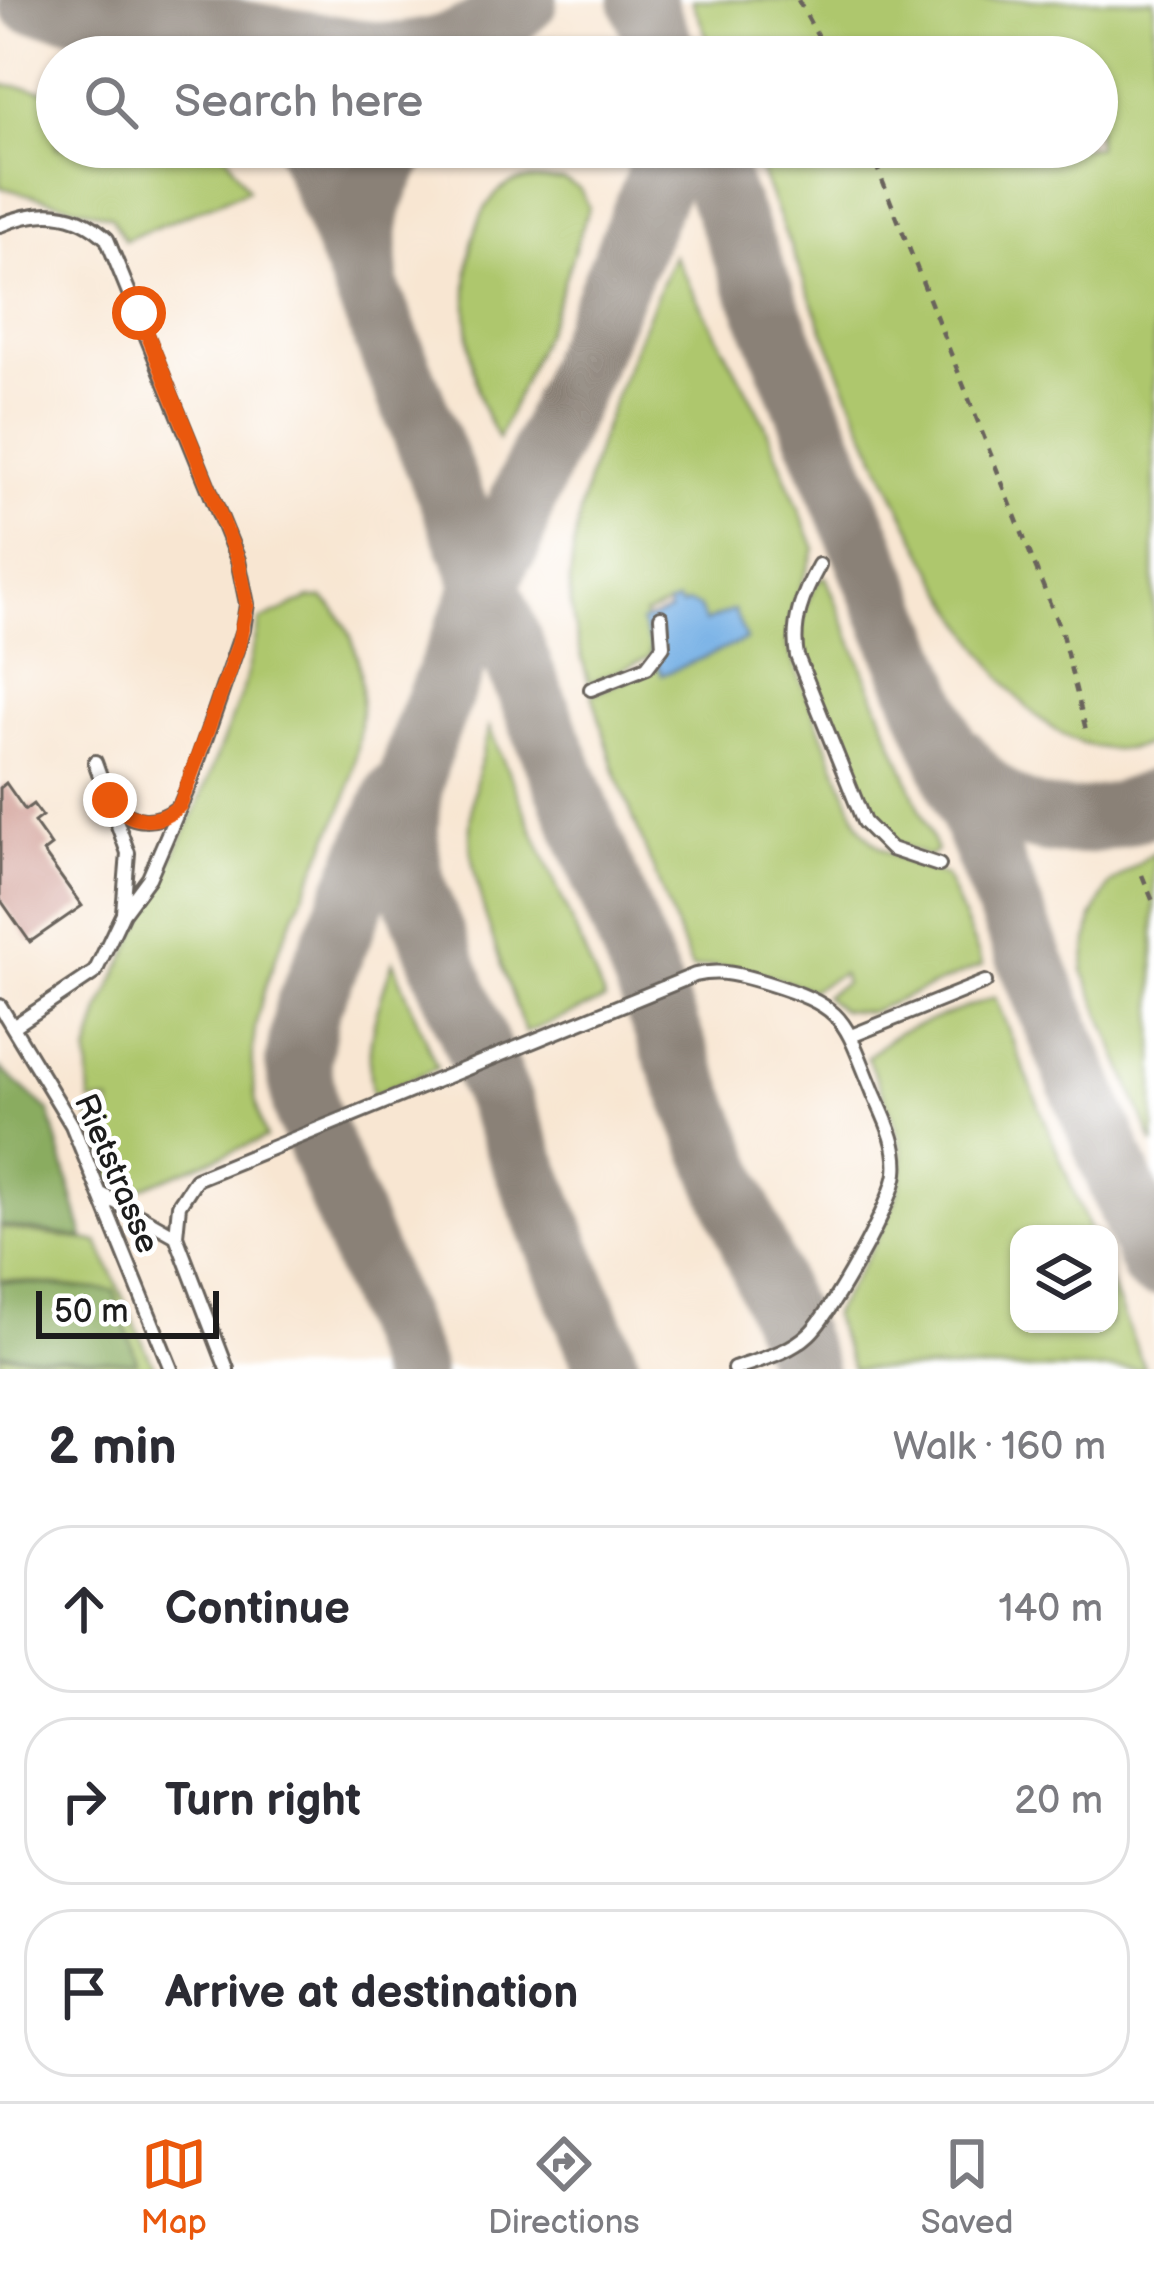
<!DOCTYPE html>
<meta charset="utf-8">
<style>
:root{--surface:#fff;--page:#f7f7f7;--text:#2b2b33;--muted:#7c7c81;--line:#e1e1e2;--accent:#ea580c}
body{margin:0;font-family:"Balsamiq Sans",sans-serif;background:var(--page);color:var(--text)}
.controls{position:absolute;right:36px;bottom:36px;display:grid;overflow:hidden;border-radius:24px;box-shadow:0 3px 9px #0004}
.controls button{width:108px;height:108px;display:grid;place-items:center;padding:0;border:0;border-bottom:3px solid var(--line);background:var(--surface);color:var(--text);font:60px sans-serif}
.scale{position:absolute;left:36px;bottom:30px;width:183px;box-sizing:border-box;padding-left:12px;border:6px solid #1c1c1c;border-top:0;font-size:33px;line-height:42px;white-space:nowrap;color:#1c1c1c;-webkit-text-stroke:9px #fff;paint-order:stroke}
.stop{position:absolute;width:36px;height:36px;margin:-27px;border:9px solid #ea580c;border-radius:50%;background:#fff}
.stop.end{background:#ea580c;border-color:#fff;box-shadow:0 3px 12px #0008}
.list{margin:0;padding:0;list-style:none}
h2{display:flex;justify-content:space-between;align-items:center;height:156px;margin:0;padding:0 48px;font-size:51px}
h2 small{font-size:39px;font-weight:400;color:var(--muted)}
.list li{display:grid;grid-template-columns:78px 1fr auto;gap:36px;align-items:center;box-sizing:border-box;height:168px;margin:0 24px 24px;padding:0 24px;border:3px solid var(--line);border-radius:48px}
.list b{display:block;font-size:45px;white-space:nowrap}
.list em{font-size:39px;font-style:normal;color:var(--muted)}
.icon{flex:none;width:66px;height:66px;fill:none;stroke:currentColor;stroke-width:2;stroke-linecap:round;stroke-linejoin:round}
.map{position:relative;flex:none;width:1154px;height:1369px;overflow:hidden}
.search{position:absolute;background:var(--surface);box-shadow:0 3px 9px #0004;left:36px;right:36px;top:36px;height:132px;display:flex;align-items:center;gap:30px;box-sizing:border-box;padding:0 42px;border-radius:66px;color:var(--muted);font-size:45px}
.sheet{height:732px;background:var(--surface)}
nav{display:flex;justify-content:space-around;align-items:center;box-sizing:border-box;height:168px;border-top:3px solid var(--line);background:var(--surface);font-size:33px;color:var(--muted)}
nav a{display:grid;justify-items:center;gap:6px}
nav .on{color:var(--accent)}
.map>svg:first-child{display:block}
.green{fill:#aec76d;stroke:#657244;stroke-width:3}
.forest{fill:#8aac60;stroke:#53643e;stroke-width:3}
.water{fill:#73afe5;stroke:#486680;stroke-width:3}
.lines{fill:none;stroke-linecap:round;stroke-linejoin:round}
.taxiway{stroke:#8a8177;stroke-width:66}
.building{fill:#d19f96}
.lane-casing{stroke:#69635c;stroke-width:18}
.path{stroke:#69635c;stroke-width:4.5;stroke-dasharray:9 9;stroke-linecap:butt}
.lane{stroke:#fff;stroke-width:12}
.route{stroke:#ea580c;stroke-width:15}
.labels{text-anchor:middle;stroke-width:10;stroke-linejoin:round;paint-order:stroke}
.street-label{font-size:33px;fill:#1c1c1c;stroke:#fff}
</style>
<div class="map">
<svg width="1154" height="1369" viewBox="0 0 1154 1369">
<rect width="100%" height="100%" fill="#fff"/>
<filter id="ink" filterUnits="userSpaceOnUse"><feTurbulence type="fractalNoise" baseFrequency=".00833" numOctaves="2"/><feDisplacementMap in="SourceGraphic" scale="24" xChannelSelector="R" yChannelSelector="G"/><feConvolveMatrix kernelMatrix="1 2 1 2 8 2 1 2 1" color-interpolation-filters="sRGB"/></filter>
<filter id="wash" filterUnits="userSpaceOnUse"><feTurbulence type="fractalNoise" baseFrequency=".004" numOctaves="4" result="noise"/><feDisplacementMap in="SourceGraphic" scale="48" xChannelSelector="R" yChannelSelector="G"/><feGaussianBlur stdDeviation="2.7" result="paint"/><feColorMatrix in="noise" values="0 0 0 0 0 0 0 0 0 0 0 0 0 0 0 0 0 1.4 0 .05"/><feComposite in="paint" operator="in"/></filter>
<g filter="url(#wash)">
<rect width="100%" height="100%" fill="#f8e6d2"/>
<path class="green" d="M692 0H1154V742C1117 757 1083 748 1051 727 1016 704 992 664 969 630 874 481 817 310 751 147H1097V57H715Z
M0 84 57 92V147H217L227 155 248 190 125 240 111 216 0 187Z
M563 180 580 189 589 207 553 314 498 439C491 425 483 411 479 396 465 342 452 219 508 185 521 177 547 180 563 180Z
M674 255 765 424 815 549 792 610 787 645 857 820C873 854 913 864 946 876L983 965 870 1012 841 1010 824 996 845 983 842 974 811 990C771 977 734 959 692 969L615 771 592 694 659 666 676 622 670 604 644 615 654 638 648 658 589 683C580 652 569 615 570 583 576 476 632 352 674 255Z
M823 577H826L937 851 929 857 893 841 869 817 802 651C800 624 804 597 823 577Z
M310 598H323C376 642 363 727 349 788 345 806 335 823 328 840 303 900 266 964 255 1029 249 1066 253 1103 266 1138L124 1195 112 1186 89 1116 111 1115 110 1102H90L88 1054 101 1008 197 807 243 689 260 621Z
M489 727 605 1000 525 1033C507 978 468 883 470 827 471 793 481 760 489 727Z
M1154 852V1145L1083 970 1092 918 1109 885Z
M393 961 437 1068 373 1095C362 1049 378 1004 393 961Z
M995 997 1091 1234H1019V1324H1109V1280L1145 1369H853L832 1315C855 1273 909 1202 902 1154 898 1121 879 1088 867 1057L897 1033Z
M0 1228 98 1242 155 1369H0V1355L137 1361 113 1291 0 1279Z"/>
<path class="forest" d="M0 1068 49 1111 84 1238 0 1225Z
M0 1281 114 1291 137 1362 0 1353Z"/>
<path class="water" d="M678 601 680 606 689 603 699 607 705 622 734 610 746 640 662 675 641 622 669 611 668 605Z"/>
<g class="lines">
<path class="taxiway" d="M31 0 392 57
M642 0 665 57
M378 55C435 58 483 38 525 0
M309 147 804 1369
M702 147 1154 1264
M366 275C361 229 370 184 399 147
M522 501C500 553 478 604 457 656 423 736 387 810 417 898L608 1369
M509 543 519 510 656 186 666 147
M956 758C1011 832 1074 835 1154 802
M397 796 307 1009 298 1063 306 1109 411 1369"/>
</g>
<g id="blocks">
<path class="building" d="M6 783 25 810 33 804 42 816 34 822 51 846 43 852 82 906 30 942 0 899V788Z"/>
</g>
</g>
<g filter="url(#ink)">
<use href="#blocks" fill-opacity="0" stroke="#69635c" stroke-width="3"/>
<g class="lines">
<defs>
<path id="lane" d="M0 225C38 209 75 208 107 239L238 560 247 604 243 630 190 783 149 878 123 913 95 972 13 1027
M819 565C803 594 791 623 797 656L864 822 891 849 939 865
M591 689 647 667 663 646 661 617
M95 762 128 853 123 912
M115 806C132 824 157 824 176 809
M0 1006 72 1125 171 1369
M851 1036 985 982
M101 1194 176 1236
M227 1369 176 1236 179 1205 196 1179 695 975C721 969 741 975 767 983 848 1008 843 1019 874 1094 885 1119 899 1145 896 1173 893 1202 831 1314 809 1334 789 1353 759 1360 734 1369"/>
</defs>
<use href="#lane" class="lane-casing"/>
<path class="path" d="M798 0 829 57
M869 147 1062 634 1086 730
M1142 875 1154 904"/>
<use href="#lane" class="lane"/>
</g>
</g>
<g class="lines" filter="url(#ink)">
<path class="route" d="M110 800C129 823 158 827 180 805L238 646 247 604 238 560 139 313"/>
</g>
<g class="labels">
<g class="street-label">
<text transform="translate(118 1173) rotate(67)" y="12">Rietstrasse</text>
</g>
</g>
</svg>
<div class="controls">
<button><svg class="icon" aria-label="layers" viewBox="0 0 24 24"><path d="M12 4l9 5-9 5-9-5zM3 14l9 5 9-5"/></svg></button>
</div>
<div class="scale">50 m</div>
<div class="stop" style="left:139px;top:313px"></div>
<div class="stop end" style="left:110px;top:800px"></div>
<div class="search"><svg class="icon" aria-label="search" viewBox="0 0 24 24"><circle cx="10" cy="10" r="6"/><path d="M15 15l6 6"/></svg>Search here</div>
</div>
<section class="sheet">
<h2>2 min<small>Walk · 160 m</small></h2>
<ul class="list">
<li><svg class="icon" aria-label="ahead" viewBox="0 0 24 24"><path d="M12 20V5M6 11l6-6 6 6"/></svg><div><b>Continue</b></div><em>140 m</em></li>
<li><svg class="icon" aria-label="right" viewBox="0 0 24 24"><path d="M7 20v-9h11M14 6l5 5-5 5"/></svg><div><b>Turn right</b></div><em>20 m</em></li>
<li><svg class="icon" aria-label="arrive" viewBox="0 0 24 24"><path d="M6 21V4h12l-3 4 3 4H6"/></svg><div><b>Arrive at destination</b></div></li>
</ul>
</section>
<nav>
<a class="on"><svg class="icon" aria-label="map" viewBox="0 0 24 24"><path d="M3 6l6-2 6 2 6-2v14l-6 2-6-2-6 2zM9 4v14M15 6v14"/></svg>Map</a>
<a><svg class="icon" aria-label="directions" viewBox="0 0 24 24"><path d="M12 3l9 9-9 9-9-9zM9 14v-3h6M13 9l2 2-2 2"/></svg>Directions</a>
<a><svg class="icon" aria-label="saved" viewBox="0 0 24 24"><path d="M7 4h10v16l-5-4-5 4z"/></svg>Saved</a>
</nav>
